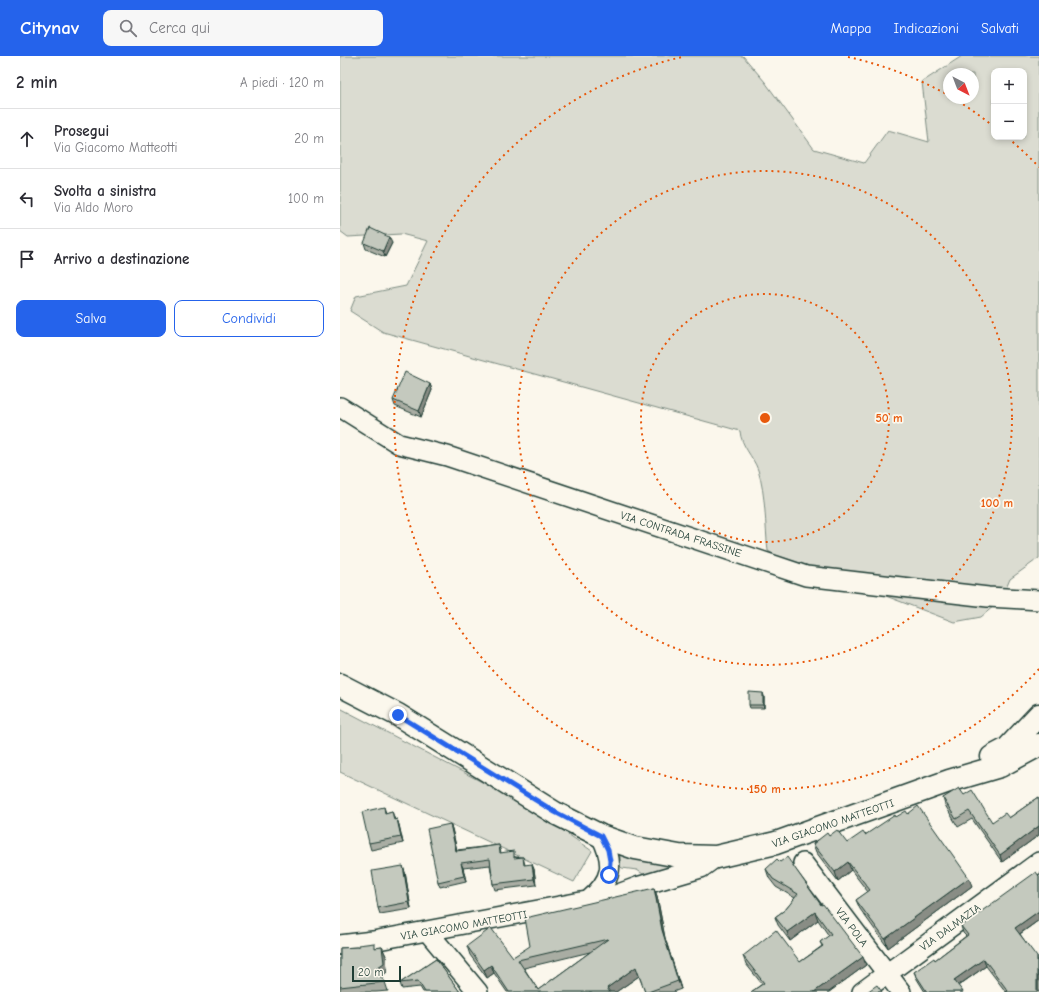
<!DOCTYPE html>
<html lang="it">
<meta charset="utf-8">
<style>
:root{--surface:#fff;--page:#f7f7f7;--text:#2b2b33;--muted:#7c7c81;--line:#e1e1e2;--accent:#2563eb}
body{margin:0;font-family:"Comic Neue",sans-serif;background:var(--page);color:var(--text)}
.controls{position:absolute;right:12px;top:12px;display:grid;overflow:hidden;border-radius:8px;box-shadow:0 2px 6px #0003}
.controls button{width:36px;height:36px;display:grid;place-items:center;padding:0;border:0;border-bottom:1px solid var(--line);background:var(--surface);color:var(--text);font:20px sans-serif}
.compass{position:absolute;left:603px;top:12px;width:36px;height:36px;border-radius:50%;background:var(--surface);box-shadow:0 2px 6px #0003;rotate:138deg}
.scale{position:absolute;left:12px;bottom:10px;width:49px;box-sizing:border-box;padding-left:4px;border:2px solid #1f3d34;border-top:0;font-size:11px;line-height:14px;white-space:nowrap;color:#1f3d34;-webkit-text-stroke:3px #fbf7ec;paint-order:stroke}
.stop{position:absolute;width:12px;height:12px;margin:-9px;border:3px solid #2563eb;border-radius:50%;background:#fff}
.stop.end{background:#2563eb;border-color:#fff;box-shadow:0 1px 4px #0008}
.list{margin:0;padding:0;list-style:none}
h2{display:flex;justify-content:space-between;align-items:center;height:52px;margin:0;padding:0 16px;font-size:17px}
h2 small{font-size:13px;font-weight:400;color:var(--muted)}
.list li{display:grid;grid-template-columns:26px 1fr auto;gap:12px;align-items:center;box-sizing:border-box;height:60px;padding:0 16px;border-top:1px solid var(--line)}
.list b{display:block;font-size:15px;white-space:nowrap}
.list p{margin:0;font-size:13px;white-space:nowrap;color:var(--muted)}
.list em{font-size:13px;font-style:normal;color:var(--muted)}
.actions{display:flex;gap:8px;padding:12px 16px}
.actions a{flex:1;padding:9px 0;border:1px solid var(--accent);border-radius:8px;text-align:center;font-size:14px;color:var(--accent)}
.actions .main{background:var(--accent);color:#fff}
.icon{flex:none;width:22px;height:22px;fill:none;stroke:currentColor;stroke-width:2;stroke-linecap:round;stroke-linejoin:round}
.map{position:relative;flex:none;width:699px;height:936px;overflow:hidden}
header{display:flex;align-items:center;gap:24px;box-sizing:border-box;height:56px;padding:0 20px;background:var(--accent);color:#fff}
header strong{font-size:19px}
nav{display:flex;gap:22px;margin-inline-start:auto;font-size:14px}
.search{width:280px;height:36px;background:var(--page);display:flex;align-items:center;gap:10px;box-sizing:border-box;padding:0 14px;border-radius:8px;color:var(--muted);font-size:15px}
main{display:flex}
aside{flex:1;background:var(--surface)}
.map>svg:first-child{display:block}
.green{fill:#dbdcd1;stroke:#7d8c82;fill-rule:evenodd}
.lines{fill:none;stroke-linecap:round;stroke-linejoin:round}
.street-casing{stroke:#1f3d34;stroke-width:22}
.secondary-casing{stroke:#1f3d34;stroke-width:25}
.street{stroke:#fbf7ec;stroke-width:19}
.secondary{stroke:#fbf7ec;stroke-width:22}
.wall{fill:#a9ada3;stroke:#1f3d34;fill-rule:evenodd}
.shaded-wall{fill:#898d85;stroke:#1f3d34}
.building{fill:#c4c9be;stroke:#1f3d34;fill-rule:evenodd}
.route{stroke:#2563eb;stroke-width:5}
.ring{fill:none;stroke:#e8590c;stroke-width:2;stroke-dasharray:2 4}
.labels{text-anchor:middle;stroke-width:3.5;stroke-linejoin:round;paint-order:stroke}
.street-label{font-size:11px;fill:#1f3d34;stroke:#fbf7ec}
.centre{fill:#e8590c;stroke:#fbf7ec;stroke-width:2}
.ring-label{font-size:12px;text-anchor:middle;font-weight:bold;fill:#e8590c;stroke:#fbf7ec;stroke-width:3.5;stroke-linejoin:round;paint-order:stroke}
</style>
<header>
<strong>Citynav</strong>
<div class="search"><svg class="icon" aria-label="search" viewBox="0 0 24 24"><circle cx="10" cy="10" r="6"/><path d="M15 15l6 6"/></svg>Cerca qui</div>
<nav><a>Mappa</a><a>Indicazioni</a><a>Salvati</a></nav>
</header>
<main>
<aside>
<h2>2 min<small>A piedi · 120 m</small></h2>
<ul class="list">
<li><svg class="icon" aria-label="ahead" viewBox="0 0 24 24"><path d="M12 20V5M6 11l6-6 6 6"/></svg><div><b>Prosegui</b><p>Via Giacomo Matteotti</p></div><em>20 m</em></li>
<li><svg class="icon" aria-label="left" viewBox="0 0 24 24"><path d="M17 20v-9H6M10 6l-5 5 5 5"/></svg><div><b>Svolta a sinistra</b><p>Via Aldo Moro</p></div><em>100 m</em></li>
<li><svg class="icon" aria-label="arrive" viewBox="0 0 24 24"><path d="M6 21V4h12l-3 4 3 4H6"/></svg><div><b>Arrivo a destinazione</b></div></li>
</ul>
<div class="actions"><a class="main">Salva</a><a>Condividi</a></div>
</aside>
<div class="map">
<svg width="699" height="936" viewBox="0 0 699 936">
<rect width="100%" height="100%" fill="#fbf7ec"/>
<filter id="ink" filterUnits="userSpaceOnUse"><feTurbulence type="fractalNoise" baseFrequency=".025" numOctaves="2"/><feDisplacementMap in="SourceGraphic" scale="8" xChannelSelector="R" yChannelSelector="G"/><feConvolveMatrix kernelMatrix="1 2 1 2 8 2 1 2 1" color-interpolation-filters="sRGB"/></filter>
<g filter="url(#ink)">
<path class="green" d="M0 0H403L425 26 474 93 524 107 548 74 589 86 582 26 622 0H699V502L670 523 661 544 641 561 614 566 538 537 459 512 428 495C425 469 426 439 418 414 413 400 401 390 400 375L43 276 10 255 16 240 66 230 88 185 61 178 8 181 0 175ZM654 15H684V81H654ZM609 18H633V42H609Z
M0 652 188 750 252 795 234 826 0 716Z
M280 798 303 805 340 810 306 820 297 814 282 812 280 810Z"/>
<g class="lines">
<defs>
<path id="street" d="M0 351 59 388 107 400 466 520 648 541 699 544
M463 807 561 936
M248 845C273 824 275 808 261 780
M87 875 138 936
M0 889 33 885 273 840 300 830 361 812 376 801
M522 936 699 806"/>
<path id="secondary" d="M0 629 58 659 215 757 261 780 295 792 339 800 376 801 436 787 609 725 660 710 699 689
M652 701 667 693 699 659"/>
</defs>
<use href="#street" class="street-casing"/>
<use href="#secondary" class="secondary-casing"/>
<use href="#street" class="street"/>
<use href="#secondary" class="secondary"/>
</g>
<path class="wall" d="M24 187H52L45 201 26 193Z
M90 328 92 334 81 361 55 350 53 344Z
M424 640V652H410L409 649Z
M624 739 652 766 669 762 699 741V779L662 806 632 763 618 771 605 749 603 742Z
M44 751 46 757 52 755 55 764 57 763 59 769 63 787 31 794 29 787Z
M568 758 632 830 548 892 520 853 516 844 528 836 511 814 498 825 476 796 473 788 489 780 507 787 525 779 556 761Z
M110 768 112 773 117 794 159 789 161 797 176 801H183L185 809 194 813 196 829 155 834 153 828 150 809 123 812 126 825 100 831 98 826Z
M426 813 481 849 526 909 489 936H411L422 928 406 908 403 900 460 906 482 890 480 886 489 880 478 864 450 885 438 869 435 861 446 853 455 842 436 831 429 822Z
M65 816 71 853 40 858 38 852Z
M699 820V864L680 878 699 906 666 936 646 910 618 930 623 936H585L577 923 574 916 595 904 626 880 623 877 621 870Z
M314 832 317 840 325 882 341 933 333 936H305L299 920 276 936H167L154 917 147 922 130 899 127 890 173 901ZM250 896 198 934 184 912Z
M18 891 36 892 42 891 46 900 47 916 41 921 45 926 48 935 36 936H0V892Z
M96 903 120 936H83L80 931 62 933 60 927Z"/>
<path class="shaded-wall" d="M49 181 52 187 45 201 43 195Z
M90 328 92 334 81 361 79 355Z
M423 637 424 640V652L423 649Z
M57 763 59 769 63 787 61 781Z
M110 768 112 773 118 800 116 795Z
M699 770V779L662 806 660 799Z
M508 806 511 814 498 825 495 816Z
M121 807 123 812 126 825 124 820Z
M192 808 194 813 196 829 194 823Z
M63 810 65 816 71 853 69 846Z
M629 822 632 830 548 892 545 883Z
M314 832 317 840 325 882 341 933 322 874Z
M699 855V864L678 879 675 872Z
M475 856 478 864 450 885 447 876Z
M42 891 46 900 47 916 39 922 35 913Z
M523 901 526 909 489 936H474Z
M697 901 699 906V936H697Z
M644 903 646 910 616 931 614 924Z
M151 909 154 917 147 922 144 914Z
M296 911 299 920 276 936H268L267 932Z"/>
<path class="building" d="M30 172 49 181 43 195 24 187Z
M65 316 90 328 79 355 53 344Z
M409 636 423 637V649H409Z
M619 732 624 739 632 734 652 766 665 757 669 762 699 741V770L660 799 629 755 616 763 603 742Z
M578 750 629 822 545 883 516 844 530 834 508 806 495 816 473 788 487 777 489 780 497 774 507 787 523 776 525 779 555 759 556 761 566 755 568 758Z
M44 751 45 757 52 755 54 764 57 763 61 781 29 787 22 756Z
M110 768 116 795 159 789 160 797 174 795V802L183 801 184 809 192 808 194 823 153 828 150 803 121 807 124 820 98 826 87 773Z
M447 801 481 849 483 848 523 901 474 936H411L424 927 403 900 436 874 460 906 483 890 480 886 491 878 475 856 447 876 435 861 446 853 458 838 433 823 426 813 437 803 440 806Z
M63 810 69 846 38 852 32 815Z
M696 816 699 820V855L675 872 697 901V936H666L668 935 644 903 614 924 623 936H587L574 916 594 902 595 904 628 879 621 870Z
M314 832 322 874 338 925 308 936H305L296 911 267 932 270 936H169L151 909 144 914 127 890 151 872 173 901 190 890 185 862ZM268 883 198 934 178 904Z
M34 887V892L42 891 44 907 35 913 45 926 0 931V892L18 891V889Z
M96 903 120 936H85L78 925 60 927Z
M537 929 542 936H527Z"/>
</g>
<g class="lines" filter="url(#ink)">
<path class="route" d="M58 659 215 756 261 780 268 794 270 805 269 819"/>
</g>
<g class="ring">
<circle cx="425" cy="362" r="124"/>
<circle cx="425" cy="362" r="247"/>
<path d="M699 613A371 371 0 1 1 342 1M508 1A371 371 0 0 1 608 39M613 42A371 371 0 0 1 653 70M668 82A371 371 0 0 1 699 111"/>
</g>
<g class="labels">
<g class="street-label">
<text transform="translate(341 478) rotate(18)" y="4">VIA CONTRADA FRASSINE</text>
<text transform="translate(493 767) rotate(-19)" y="4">VIA GIACOMO MATTEOTTI</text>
<text transform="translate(124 869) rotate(-10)" y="4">VIA GIACOMO MATTEOTTI</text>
<text transform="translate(512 871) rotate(53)" y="4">VIA POLA</text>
<text transform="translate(610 871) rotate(-36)" y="4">VIA DALMAZIA</text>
</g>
</g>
<circle cx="425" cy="362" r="6" class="centre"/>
<g class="ring-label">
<text x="549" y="366">50 m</text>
<text x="657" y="451">100 m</text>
<text x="425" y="737">150 m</text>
</g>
</svg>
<div class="controls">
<button>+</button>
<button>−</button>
</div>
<svg class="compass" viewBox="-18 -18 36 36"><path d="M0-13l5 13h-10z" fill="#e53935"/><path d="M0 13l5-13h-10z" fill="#7c7c81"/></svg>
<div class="scale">20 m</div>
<div class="stop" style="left:269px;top:819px"></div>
<div class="stop end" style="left:58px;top:659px"></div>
</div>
</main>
